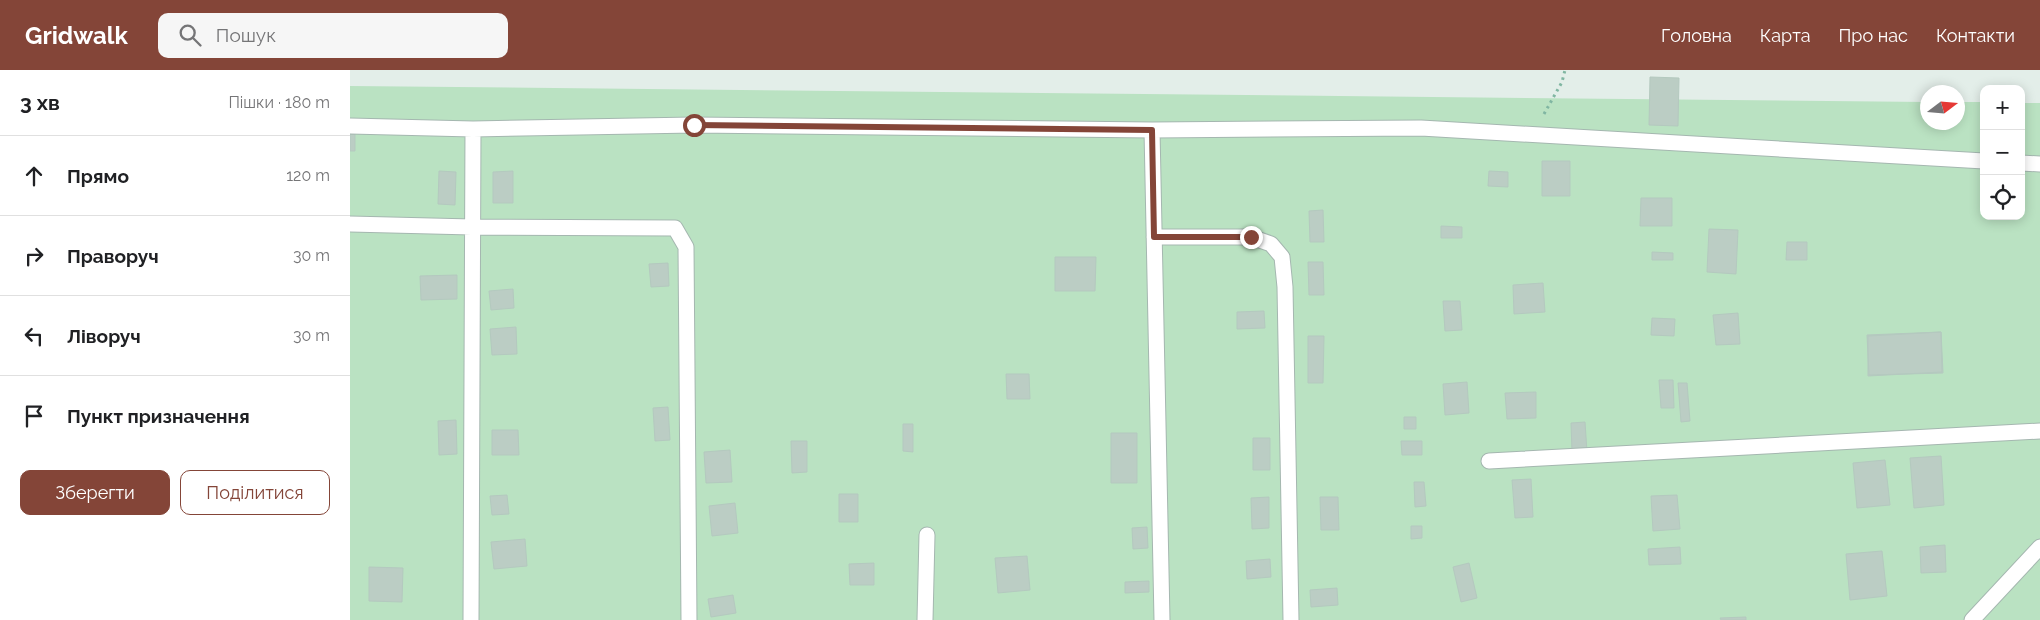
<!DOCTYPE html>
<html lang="uk">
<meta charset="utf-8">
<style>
:root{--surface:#fff;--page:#f6f6f6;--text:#202124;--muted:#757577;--line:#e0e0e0;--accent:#844538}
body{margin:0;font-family:Raleway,sans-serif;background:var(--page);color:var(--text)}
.controls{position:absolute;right:15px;top:15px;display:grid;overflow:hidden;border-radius:10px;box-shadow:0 2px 12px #0003}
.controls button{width:45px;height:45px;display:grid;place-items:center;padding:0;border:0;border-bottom:1px solid var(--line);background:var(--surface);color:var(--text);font:25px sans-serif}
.compass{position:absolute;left:1570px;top:15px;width:45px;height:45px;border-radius:50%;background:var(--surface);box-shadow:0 2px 12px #0003;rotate:74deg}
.stop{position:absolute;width:15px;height:15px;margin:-11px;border:4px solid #844538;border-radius:50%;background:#fff}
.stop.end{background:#844538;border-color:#fff;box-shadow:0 1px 5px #0008}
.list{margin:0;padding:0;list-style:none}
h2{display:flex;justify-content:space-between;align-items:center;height:65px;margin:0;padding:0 20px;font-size:21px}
h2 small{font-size:16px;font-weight:400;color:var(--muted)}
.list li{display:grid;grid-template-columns:32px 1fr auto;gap:15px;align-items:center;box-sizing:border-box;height:80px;padding:0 20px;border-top:1px solid var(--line)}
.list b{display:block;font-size:19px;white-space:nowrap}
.list em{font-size:16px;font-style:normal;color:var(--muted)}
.actions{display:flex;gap:10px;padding:15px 20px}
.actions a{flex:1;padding:11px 0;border:1px solid var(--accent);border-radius:10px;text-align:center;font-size:18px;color:var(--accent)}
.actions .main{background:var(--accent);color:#fff}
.icon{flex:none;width:28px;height:28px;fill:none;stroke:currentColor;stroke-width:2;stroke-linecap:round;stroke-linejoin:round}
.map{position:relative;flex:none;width:1690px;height:550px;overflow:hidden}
header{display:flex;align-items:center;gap:30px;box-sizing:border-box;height:70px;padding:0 25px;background:var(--accent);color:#fff}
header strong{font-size:24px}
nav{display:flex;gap:28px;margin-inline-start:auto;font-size:18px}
.search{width:350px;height:45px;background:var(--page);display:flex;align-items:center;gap:12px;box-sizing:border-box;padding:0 18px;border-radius:10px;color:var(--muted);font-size:19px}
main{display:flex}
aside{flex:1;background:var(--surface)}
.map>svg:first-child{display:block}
.green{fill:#bae2c2}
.building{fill:#bbcdc4;stroke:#b4c9bf}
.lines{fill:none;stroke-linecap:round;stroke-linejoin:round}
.minor-casing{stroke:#a5b7b0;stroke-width:17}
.path{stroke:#80b6a2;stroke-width:3;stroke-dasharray:2.5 4;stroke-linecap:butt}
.minor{stroke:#fff;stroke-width:15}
.route{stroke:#844538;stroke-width:6}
</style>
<header>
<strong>Gridwalk</strong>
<div class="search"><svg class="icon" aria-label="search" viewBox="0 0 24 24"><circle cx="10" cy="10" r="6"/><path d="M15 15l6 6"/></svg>Пошук</div>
<nav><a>Головна</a><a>Карта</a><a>Про нас</a><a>Контакти</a></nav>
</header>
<main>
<aside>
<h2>3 хв<small>Пішки · 180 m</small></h2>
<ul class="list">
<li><svg class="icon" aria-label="ahead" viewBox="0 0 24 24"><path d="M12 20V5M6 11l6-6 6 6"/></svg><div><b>Прямо</b></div><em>120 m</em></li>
<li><svg class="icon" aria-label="right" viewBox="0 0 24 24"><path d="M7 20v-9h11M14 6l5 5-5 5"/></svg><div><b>Праворуч</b></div><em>30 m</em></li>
<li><svg class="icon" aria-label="left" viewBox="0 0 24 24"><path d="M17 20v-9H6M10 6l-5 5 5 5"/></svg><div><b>Ліворуч</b></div><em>30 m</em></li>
<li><svg class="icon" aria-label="arrive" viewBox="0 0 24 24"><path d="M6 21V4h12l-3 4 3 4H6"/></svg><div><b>Пункт призначення</b></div></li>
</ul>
<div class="actions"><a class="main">Зберегти</a><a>Поділитися</a></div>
</aside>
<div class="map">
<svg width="1690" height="550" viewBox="0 0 1690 550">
<rect width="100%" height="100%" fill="#e3eee9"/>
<path class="green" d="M0 16 1577 32 1578 52H1608V32H1634V146H1671V33H1690V550H0Z"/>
<path class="building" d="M1300 7 1329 8 1328 56 1299 55Z
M0 64H5V81H0Z
M1192 91H1220V126H1192Z
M89 101 106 102 105 135 88 134Z
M163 101V133H143V102Z
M1139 101 1158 102V117L1138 116Z
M1291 128H1322V156H1290Z
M973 140 974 172H960L959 141Z
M1091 156 1112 157V168H1091Z
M1359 159 1388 160 1386 204 1357 202Z
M1437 172H1457V190H1436Z
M1302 182 1323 183V190H1302Z
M705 187H746L745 221H705Z
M958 192H973L974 225H959Z
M318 193 319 216 301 217 299 194Z
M107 205V229L71 230 70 206Z
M1193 213 1195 242 1164 244 1163 215Z
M163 219 164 238 141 240 139 221Z
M1093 231H1110L1112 260 1095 261Z
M914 241 915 258 887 259V242Z
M1388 243 1390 274 1366 275 1363 245Z
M1302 248 1325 249 1324 266 1301 265Z
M166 257 167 284 142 285 140 259Z
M1591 262 1593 303 1519 305 1517 265Z
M1591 262 1592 302 1518 306V266Z
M958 266H974L973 313H958Z
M656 304H679L680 329H657Z
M1309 310H1323L1324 338H1311Z
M1117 312 1119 343 1095 345 1093 314Z
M1328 313H1337L1340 351 1331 352Z
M1186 322V348L1157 349 1155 323Z
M318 337 320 370 305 371 303 338Z
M1054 347H1066V359H1054Z
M106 350 107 384 89 385 88 351Z
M1235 352 1237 382H1222L1221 353Z
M553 354H563V382L553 381Z
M142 360H168L169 385H142Z
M761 363H787V413H761Z
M903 368H920V400H903Z
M441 371H457V402L442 403Z
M1051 371H1072V385H1052Z
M380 380 382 412 356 413 354 382Z
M1591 386 1594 435 1564 438 1560 388Z
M1535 390 1540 435 1507 438 1503 393Z
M1181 409 1183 447 1165 448 1162 410Z
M1064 412H1074L1076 436 1065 437Z
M489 424H508V452H489Z
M157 425 159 444 142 445 140 426Z
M1327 425 1330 459 1303 461 1301 426Z
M919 427V458L902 459 901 428Z
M970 427H988L989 460H971Z
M385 433 388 463 362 466 359 436Z
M1061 456H1072V468L1061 469Z
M797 457 798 478 783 479 782 458Z
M175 469 177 496 144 499 141 472Z
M1595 475 1596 502 1571 503 1570 477Z
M1330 477 1331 494 1299 495 1298 479Z
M1532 481 1537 526 1500 530 1496 484Z
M677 486 680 520 648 523 645 488Z
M920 489 921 507 897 509 896 491Z
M524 493V515H500L499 494Z
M1119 493 1127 528 1111 532 1103 497Z
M19 497 53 498 52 532 19 531Z
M799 511V522L775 523V512Z
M987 518 988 535 961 537 960 520Z
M383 525 386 543 361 547 358 529Z
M1396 547V550H1371L1370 548Z"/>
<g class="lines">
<defs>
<path id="minor" d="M0 56 123 59 344 55 802 60 1071 58 1634 91
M802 60 812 550
M1671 93 1690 94
M0 154 122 157 325 158 336 177 339 550
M804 167H901L921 174 932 187 935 217 941 550
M1139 391 1690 361
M121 550 123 59
M575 550 577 465
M1622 550 1690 477"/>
</defs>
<use href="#minor" class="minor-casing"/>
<path class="path" d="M1194 44 1212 12 1215 0"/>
<use href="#minor" class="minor"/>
</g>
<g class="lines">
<path class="route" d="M344 55 802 60 804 167H901"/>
</g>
</svg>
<div class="controls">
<button>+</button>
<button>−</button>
<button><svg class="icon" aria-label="locate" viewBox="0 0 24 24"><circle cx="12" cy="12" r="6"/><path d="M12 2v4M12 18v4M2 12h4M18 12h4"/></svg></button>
</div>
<svg class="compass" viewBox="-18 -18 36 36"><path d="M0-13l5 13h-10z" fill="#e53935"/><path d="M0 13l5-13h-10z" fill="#757577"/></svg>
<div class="stop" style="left:344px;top:55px"></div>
<div class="stop end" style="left:901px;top:167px"></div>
</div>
</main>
